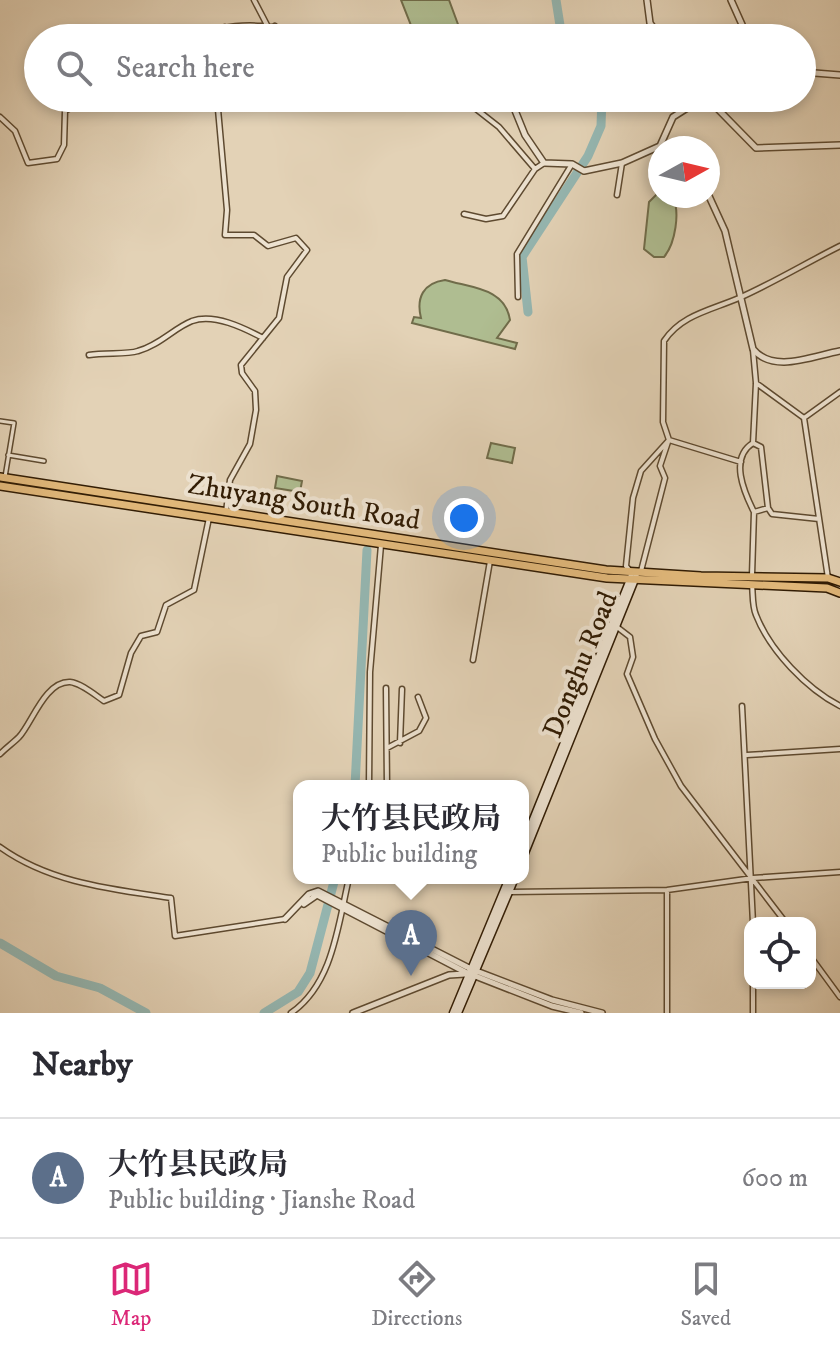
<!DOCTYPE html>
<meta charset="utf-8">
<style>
:root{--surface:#fff;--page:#f2f2f3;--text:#2b2b33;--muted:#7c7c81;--line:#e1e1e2;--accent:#db2777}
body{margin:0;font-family:"IM FELL DW Pica","Noto Serif SC",serif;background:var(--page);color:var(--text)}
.controls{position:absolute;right:24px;bottom:24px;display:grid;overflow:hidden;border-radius:16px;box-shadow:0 4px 12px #0003}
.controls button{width:72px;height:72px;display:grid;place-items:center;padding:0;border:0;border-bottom:2px solid var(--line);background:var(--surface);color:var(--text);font:40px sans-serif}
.compass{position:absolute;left:648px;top:136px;width:72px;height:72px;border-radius:50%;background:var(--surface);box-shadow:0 4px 12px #0003;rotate:82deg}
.you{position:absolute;left:464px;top:518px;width:28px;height:28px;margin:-20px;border:6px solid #fff;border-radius:50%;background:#1a73e8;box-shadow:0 0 0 12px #1a73e833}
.badge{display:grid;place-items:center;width:52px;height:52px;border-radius:50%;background:var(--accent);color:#fff;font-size:26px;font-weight:700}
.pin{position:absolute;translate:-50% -66px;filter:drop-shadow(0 2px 4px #0008)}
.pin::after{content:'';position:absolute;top:42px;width:28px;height:24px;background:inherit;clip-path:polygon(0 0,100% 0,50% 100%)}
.popup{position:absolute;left:293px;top:780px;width:236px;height:104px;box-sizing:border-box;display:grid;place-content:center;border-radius:16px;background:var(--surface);filter:drop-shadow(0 2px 6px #0005);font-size:26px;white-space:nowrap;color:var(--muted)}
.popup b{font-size:30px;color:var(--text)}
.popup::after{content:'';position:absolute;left:50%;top:100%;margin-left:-16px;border:16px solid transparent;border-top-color:var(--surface)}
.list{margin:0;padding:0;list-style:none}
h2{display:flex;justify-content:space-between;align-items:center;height:104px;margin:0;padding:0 32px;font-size:34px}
h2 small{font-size:26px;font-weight:400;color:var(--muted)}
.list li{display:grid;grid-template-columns:52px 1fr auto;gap:24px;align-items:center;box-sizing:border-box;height:120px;padding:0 32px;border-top:2px solid var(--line)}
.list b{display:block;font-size:30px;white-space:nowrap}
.list p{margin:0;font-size:26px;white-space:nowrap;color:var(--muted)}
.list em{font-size:26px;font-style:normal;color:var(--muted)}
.icon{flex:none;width:44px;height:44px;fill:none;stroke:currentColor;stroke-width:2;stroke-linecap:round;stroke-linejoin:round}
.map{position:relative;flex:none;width:840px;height:1013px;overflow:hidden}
.search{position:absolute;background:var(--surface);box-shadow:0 4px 12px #0003;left:24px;right:24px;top:24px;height:88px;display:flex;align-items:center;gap:20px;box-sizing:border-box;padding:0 28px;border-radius:44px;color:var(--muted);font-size:30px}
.sheet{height:224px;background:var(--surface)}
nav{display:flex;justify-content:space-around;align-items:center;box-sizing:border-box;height:112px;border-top:2px solid var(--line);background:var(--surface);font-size:22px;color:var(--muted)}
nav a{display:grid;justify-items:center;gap:4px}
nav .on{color:var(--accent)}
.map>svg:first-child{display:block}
.green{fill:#afbd91;stroke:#706c4a;stroke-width:2}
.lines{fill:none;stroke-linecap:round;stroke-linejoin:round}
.river{stroke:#95b7b2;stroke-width:9}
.pedestrian-casing{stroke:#5e4a30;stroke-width:6}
.minor-casing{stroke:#5e4a30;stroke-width:7}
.tertiary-casing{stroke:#5e4a30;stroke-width:8}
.secondary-casing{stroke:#311c04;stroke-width:9}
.trunk-casing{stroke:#311c04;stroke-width:10}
.pedestrian{stroke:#ede2d0;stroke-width:3}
.minor{stroke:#ede2d0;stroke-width:4}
.tertiary{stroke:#ede2d0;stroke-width:5}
.secondary{stroke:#ede2d0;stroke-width:6}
.trunk{stroke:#e2b97b;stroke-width:7}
.labels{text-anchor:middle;stroke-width:8;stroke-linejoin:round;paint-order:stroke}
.street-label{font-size:28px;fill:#311c04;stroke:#ede2d0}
</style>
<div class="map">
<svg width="840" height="1013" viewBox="0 0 840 1013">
<rect width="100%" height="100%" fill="#e3d2b6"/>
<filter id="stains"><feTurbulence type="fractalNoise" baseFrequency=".0025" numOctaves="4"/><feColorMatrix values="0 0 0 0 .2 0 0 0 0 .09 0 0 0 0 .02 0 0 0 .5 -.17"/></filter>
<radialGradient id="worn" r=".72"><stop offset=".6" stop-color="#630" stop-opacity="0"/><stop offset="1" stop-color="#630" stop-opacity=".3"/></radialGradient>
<path class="green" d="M401 0H449L459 27 451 38H416Z
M657 194 672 196C681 211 675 244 664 257H654L644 249 649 202Z
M445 280C472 288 505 288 510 320L497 338 517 343 515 349 412 323 414 317 421 318C416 298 423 283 445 280Z
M491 443 515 448 512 463 487 458Z
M277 476 302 481 300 492 275 488Z"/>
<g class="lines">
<path class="river" d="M556 0 562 38
M528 312 522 257 588 156 601 126 602 98
M355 786 367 550
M0 943 56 976 100 988 146 1013
M264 1013 298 992 310 973 335 878"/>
<defs>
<path id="pedestrian" d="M0 421 14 423 5 477
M8 455 44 461"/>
<path id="minor" d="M254 0 267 25
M199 38C235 16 287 28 326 38
M221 38 225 27
M268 38 275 26
M367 38H373
M217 98 227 210 225 235H254L268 246 296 238 307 250 287 277 279 318 241 365 242 373 255 391 256 410 250 444 230 480 226 512
M462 98 499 127 535 169
M0 117 15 131 28 163 57 159 64 145 65 111 90 98
M617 195 622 163
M464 214 486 219 503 216 535 169 544 163
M518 297 517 254 572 164
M753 350 756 383 753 443C729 458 744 492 754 512
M89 355C105 352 126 355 138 351 160 345 174 328 192 321 214 313 244 328 263 338
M756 383 804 418
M804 418 828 578
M804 418 840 392
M669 440 663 422 664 341C681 315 711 310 739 298 773 283 806 263 840 246
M669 440 741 462
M768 508 772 514 819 519
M641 571 665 478 660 466 668 442
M631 572 626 566 633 498 641 471 669 440
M752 575 754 512 768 508 761 447 753 443
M752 584C753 593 752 606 756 615 770 651 807 689 840 706
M617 627 630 637 633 657 627 674 655 739 681 786 786 923
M473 660 490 561
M386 688 387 786
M742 706 753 923
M400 743 402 689
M387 748 419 731 426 718 418 697
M0 754C6 748 13 743 19 737 32 723 45 681 70 682 81 683 95 695 104 701L119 695 131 653 141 636 157 632 166 605 194 590 209 518
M747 755 840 749
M369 786 370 672 381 545
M0 847C50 883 111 889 171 898L175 936 285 919
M667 890V1013
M510 892 667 890 753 878 840 872
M810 956 840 997
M753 983V1013
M291 1013C333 984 338 925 349 878"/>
<path id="tertiary" d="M647 0 650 23 661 38
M731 0 748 38
M802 72 840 75
M510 98 525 135 544 163 572 164 584 171 622 163 660 146
M707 98 756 148 840 145
M660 146 673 117 703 98
M708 194 725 231 753 349C773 374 813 356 840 351
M304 904 317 895 465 972 552 1006 581 1013
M285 919 309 894 318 891 471 969 552 1000 602 1013
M353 1013 449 975 465 974"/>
<path id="secondary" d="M523 844 631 577
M523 858 636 577
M453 1013 509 878
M458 1013 515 878"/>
<path id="trunk" d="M0 477 606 570 701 576 828 578 840 582
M0 486 607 578 827 588 840 593"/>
</defs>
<use href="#pedestrian" class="pedestrian-casing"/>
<use href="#minor" class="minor-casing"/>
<use href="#tertiary" class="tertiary-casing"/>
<use href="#secondary" class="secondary-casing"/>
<use href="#trunk" class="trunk-casing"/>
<use href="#pedestrian" class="pedestrian"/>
<use href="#minor" class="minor"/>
<use href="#tertiary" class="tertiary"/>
<use href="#secondary" class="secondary"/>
<use href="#trunk" class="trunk"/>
</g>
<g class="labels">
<g class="street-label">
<text transform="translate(304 501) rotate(9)" y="10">Zhuyang South Road</text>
<text transform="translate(579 664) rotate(-68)" y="10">Donghu Road</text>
</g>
</g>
<rect width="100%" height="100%" filter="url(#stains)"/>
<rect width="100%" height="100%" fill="url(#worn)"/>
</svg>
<div class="controls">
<button><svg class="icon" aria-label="locate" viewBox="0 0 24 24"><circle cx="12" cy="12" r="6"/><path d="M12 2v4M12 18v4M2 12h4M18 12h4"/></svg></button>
</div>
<svg class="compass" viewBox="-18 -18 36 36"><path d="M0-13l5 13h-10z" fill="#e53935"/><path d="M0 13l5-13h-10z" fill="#7c7c81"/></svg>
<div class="you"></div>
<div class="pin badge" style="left:411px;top:976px;background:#5c6f8a">A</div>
<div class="popup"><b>大竹县民政局</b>Public building</div>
<div class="search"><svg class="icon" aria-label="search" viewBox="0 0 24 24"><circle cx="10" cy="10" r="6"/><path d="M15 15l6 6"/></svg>Search here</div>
</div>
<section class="sheet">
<h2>Nearby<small></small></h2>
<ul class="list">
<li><span class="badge" style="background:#5c6f8a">A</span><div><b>大竹县民政局</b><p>Public building · Jianshe Road</p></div><em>600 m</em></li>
</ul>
</section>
<nav>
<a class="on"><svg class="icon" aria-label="map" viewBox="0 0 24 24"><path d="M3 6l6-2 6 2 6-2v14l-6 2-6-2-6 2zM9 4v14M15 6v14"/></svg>Map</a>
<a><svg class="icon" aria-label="directions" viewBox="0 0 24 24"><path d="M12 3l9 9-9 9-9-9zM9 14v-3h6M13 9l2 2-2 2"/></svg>Directions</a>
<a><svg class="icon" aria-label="saved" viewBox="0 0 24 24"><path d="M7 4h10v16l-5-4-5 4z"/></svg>Saved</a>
</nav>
